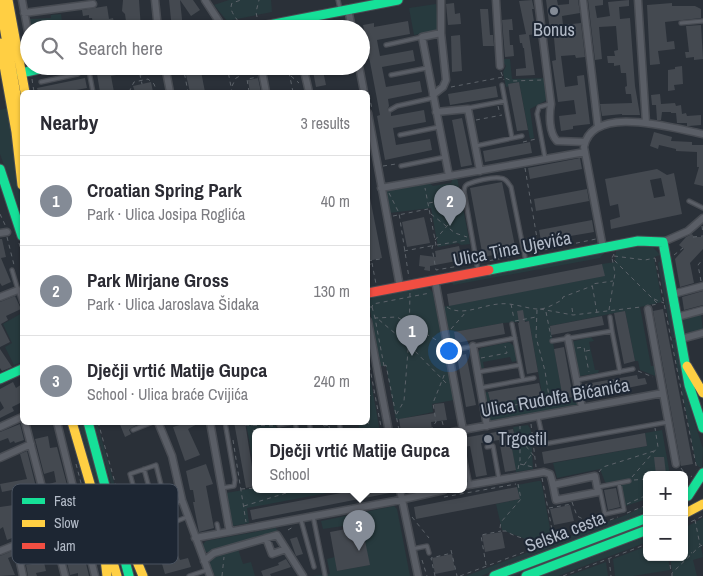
<!DOCTYPE html>
<meta charset="utf-8">
<style>
:root{--surface:#fff;--page:#f2f2f3;--text:#2b2b33;--muted:#7c7c81;--line:#e1e1e2;--accent:#848b96}
body{margin:0;font-family:"Archivo Narrow",sans-serif;background:var(--page);color:var(--text)}
.controls{position:absolute;right:15px;bottom:15px;display:grid;overflow:hidden;border-radius:8px;box-shadow:0 1px 4px #0004}
.controls button{width:45px;height:45px;display:grid;place-items:center;padding:0;border:0;border-bottom:1px solid var(--line);background:var(--surface);color:var(--text);font:25px sans-serif}
.you{position:absolute;left:448px;top:350px;width:18px;height:18px;margin:-12px;border:4px solid #fff;border-radius:50%;background:#1a73e8;box-shadow:0 0 0 8px #1a73e833}
.badge{display:grid;place-items:center;width:32px;height:32px;border-radius:50%;background:var(--accent);color:#fff;font-size:16px;font-weight:700}
.pin{position:absolute;translate:-50% -41px;filter:drop-shadow(0 1px 2px #0008)}
.pin::after{content:'';position:absolute;top:26px;width:18px;height:15px;background:inherit;clip-path:polygon(0 0,100% 0,50% 100%)}
.popup{position:absolute;left:252px;top:428px;width:215px;height:65px;box-sizing:border-box;display:grid;place-content:center;border-radius:8px;background:var(--surface);filter:drop-shadow(0 1px 4px #0005);font-size:16px;white-space:nowrap;color:var(--muted)}
.popup b{font-size:19px;color:var(--text)}
.popup::after{content:'';position:absolute;left:50%;top:100%;margin-left:-10px;border:10px solid transparent;border-top-color:var(--surface)}
.list{margin:0;padding:0;list-style:none}
h2{display:flex;justify-content:space-between;align-items:center;height:65px;margin:0;padding:0 20px;font-size:21px}
h2 small{font-size:16px;font-weight:400;color:var(--muted)}
.list li{display:grid;grid-template-columns:32px 1fr auto;gap:15px;align-items:center;box-sizing:border-box;height:90px;padding:0 20px;border-top:1px solid var(--line)}
.list b{display:block;font-size:19px;white-space:nowrap}
.list p{margin:0;font-size:16px;white-space:nowrap;color:var(--muted)}
.list em{font-size:16px;font-style:normal;color:var(--muted)}
.icon{flex:none;width:28px;height:28px;fill:none;stroke:currentColor;stroke-width:2;stroke-linecap:round;stroke-linejoin:round}
.map{position:relative;flex:none;width:703px;height:576px;overflow:hidden}
.search{position:absolute;background:var(--surface);box-shadow:0 1px 4px #0004;left:20px;top:20px;width:350px;height:55px;display:flex;align-items:center;gap:12px;box-sizing:border-box;padding:0 18px;border-radius:28px;color:var(--muted);font-size:19px}
.panel{position:absolute;background:var(--surface);box-shadow:0 1px 4px #0004;left:20px;top:90px;width:350px;height:335px;border-radius:8px}
.map>svg:first-child{display:block}
.green{fill:#273a3e}
.building{fill:#444950;fill-rule:evenodd}
.lines{fill:none;stroke-linecap:round;stroke-linejoin:round}
.lane-casing{stroke:#484c53;stroke-width:5.5}
.street-casing{stroke:#484c53;stroke-width:9}
.fast-casing{stroke:#484c53;stroke-width:11}
.slow-casing{stroke:#484c53;stroke-width:11}
.jam-casing{stroke:#484c53;stroke-width:11}
.path{stroke:#5d636a;stroke-width:1;stroke-dasharray:4 4;stroke-linecap:butt}
.lane{stroke:#5a5e66;stroke-width:3}
.street{stroke:#5a5e66;stroke-width:6}
.fast{stroke:#16e098;stroke-width:9}
.slow{stroke:#ffcf43;stroke-width:9}
.jam{stroke:#f24e42;stroke-width:9}
.poi-dot{fill:#848b96;stroke:#1d2633;stroke-width:2}
.labels{text-anchor:middle;stroke-width:4;stroke-linejoin:round;paint-order:stroke}
.poi-label{font-size:18px;fill:#b4bcc9;stroke:#1d2633}
.street-label{font-size:18px;fill:#b4bcc9;stroke:#1d2633}
.key{fill:#1d2633;stroke:#4a5360;stroke-width:1}
.key-label{font-size:14px;fill:#b4bcc9}
</style>
<div class="map">
<svg width="703" height="576" viewBox="0 0 703 576">
<rect width="100%" height="100%" fill="#2a3038"/>
<path class="green" d="M229 0H271L272 12 227 21 214 5Z
M436 4 438 23 437 30 414 35 409 8Z
M61 14 62 22 75 21 76 29H32L30 19 51 18V15Z
M501 59H510L512 79 546 78 547 100 530 109 534 138 530 139 519 82 509 84V86L506 87 503 72 506 66Z
M8 108 22 207V216L0 154V110Z
M457 177 470 244 461 245 458 243 438 247 431 208 389 213 385 190 428 182 433 186 451 183 453 178Z
M647 245 653 247 660 255 654 257 662 302 640 307 651 366H656L655 376 640 370 638 361H635L625 311 550 326 563 399 577 398V405L493 422 490 421 484 393 488 392 491 404 542 394 529 321 503 323 454 332 456 343 449 344 442 307 604 276 602 264 615 262 616 251Z
M605 252 600 258 453 285 452 281Z
M661 260 676 338H672L658 263Z
M425 287 430 289 433 293 454 400 432 404 433 412 396 420 386 366H381L368 300 374 297Z
M22 313V362L14 365 5 347 12 343 3 324Z
M701 314 703 331 686 336 682 319Z
M591 337 594 341 589 342 595 370H599L598 373 580 376 578 375 572 343 574 341Z
M676 339 687 397 703 449 702 467H699L696 464 672 340Z
M509 342 514 346 517 361 512 362 510 357 483 362 484 368H480L477 354 481 348Z
M368 365 380 432H360L358 423 368 422Z
M79 423H83L121 560 117 561Z
M94 423H97L121 507 149 576H146L116 501Z
M246 423H275L277 432H255V473Z
M528 425 531 430 533 469 516 472 510 438 515 437 513 427Z
M662 430 670 475H647V499L622 507 617 482 608 484 605 482 600 469 557 478 553 463 647 446 645 433Z
M538 481H541L542 485 552 539 538 544 502 530 496 504 519 499 517 485Z
M255 488V490H343L247 508 249 523 233 526 226 493Z
M647 505V510L631 519 481 576H466L626 515Z
M394 506 397 509 410 576H312L330 574 327 559 335 557 337 571 369 565 362 526 364 523 323 529 321 521Z
M703 518V546L701 547 703 557 693 560 697 576H673L670 557H684V528Z
M647 523V525L514 576H508Z
M276 528 277 531 209 552H205L203 548V544L206 541Z
M647 536V542L558 576H541Z
M647 546V557H668L670 570 633 576H615L613 559Z
M238 549 243 564 251 562 255 576H215C214 573 211 568 210 565 209 554 231 551 238 549Z
M606 562 608 576H568Z"/>
<path class="building" d="M123 0H139L141 29H127L125 14 122 11Z
M169 0H193L200 10 191 16 180 0 183 29H172Z
M532 0 534 9H532L536 34 529 35 535 75 516 76V69L526 68 524 48H523L522 43H520L519 35 526 34 519 1Z
M546 0H557L558 5 569 4V0H578L580 13 562 16 563 25 581 23 585 57 576 58 575 55 561 56 565 87 578 85 577 76 584 75 590 124 573 126V129L561 131 559 116 576 114 574 100 558 102 552 61 556 60 554 38H551Z
M588 0H603V5L595 6 597 18 610 16 608 2 629 0V6L619 7 620 19 630 18 635 86 640 115H622V114L602 116 600 104 632 103 631 94H626L625 87 627 86 626 73H621L620 65 614 66V63H608L607 56H615L614 51 618 50 616 26 599 27 602 59 595 60Z
M454 3 455 14 460 13 461 24 448 25 446 4Z
M672 3V6H695L701 9V18L665 22 667 42 674 41 675 49 658 51 660 64 650 65 647 5Z
M107 6 109 19 113 18 115 27 94 29 92 18H89V15L83 16 82 10Z
M480 9H488L490 35H493L494 46H483Z
M512 19 513 30H509L510 45H513L514 56 505 57 502 20Z
M408 21 410 34 377 40 380 56 413 50 415 61 382 67 386 87 420 81 422 92 388 99 389 106 387 110 391 113V116L424 110 426 122 393 128 396 145 430 139 432 150 385 160 377 116 380 115 363 25 374 23V27Z
M701 25 703 59 694 60V57L686 58 685 52H689L686 26Z
M460 35 462 71 452 72 451 36Z
M106 66H120L122 74 111 76 114 92H100L96 68Z
M184 66H200L205 92H190Z
M312 66H322L326 85 316 87Z
M682 66 683 84 674 85 675 90 668 91V70L675 69V67Z
M85 78 87 88 66 92H38L37 88Z
M258 78 261 92H250L248 80Z
M151 82 153 92H135L133 86Z
M519 82 528 130 517 131 508 84Z
M496 86 498 97 450 105 448 94Z
M660 94 661 104 675 103 676 106 681 105 682 114 686 113 687 116 701 115V125L689 126H687V123H677L676 113H671V112H662L661 120H657L656 105H652L651 95Z
M462 118 472 165 461 167 452 120Z
M654 132 672 137 671 141 692 142V145H703V186L694 184 699 167H697V152L676 151V149L659 145 658 149 650 146Z
M530 142 532 153 485 162 483 151Z
M580 158 582 169 530 179 528 168Z
M657 169 667 175 674 173 682 214 611 229 610 220 620 217 618 204 610 206 605 179ZM661 178 665 196 654 198 650 180Z
M502 182 516 251 483 257 470 188Z
M587 189 589 201 536 211 534 199Z
M370 198 382 258 368 261V199Z
M424 217 430 243 407 247 402 222Z
M592 220 594 232 541 241 539 230Z
M692 234 694 237H703V249L690 263 694 283 680 287 675 259 684 249 679 245 686 237Z
M0 239H2L6 257 1 258 11 282 2 286 0 283Z
M459 246 462 260 430 266V271L424 270 425 267 419 266 420 255 436 257 435 251Z
M602 264 605 276 449 306 447 294Z
M703 291V305L684 310 682 297Z
M15 296 21 309 6 316 8 320 1 324 10 342 0 347V302Z
M663 309 693 464 681 466 653 311Z
M523 310 525 322 529 321 538 372 527 374 518 323H519L517 311Z
M625 311 635 361 624 364 614 313Z
M602 316 604 325 551 335 550 326Z
M503 323 505 334 456 343 454 332Z
M564 347 573 397 563 399 554 349Z
M0 349 12 367 2 371 0 368Z
M466 354 476 405 466 407 457 356Z
M637 375 638 379 645 378 647 384 587 396 585 384Z
M13 382 16 388 22 384V402L12 407 14 411 0 418V411L4 408 0 401V389Z
M539 383 542 395 491 404 488 392Z
M444 403 447 420 431 422 432 430 419 432H401L399 419 435 413 434 404Z
M119 422H142L131 428 129 430 131 434 125 437Z
M189 422H201L188 429 200 455 185 461 173 427Z
M234 422H245L255 486 246 488Z
M20 424 24 440 15 443 14 441 10 443 8 438 0 441V432Z
M513 429 515 437 510 438 516 470 505 472 499 440 481 443 487 475 476 477 470 446 463 447V438Z
M645 433 647 446 544 464 542 452Z
M48 436 50 448 57 447 76 519 66 521 64 514 54 516 46 485 56 482 54 471 44 474 35 439Z
M27 451 46 527 35 531V529L7 540 3 527 0 529V507L21 504 24 517 25 518 34 516 27 487 2 492 0 484 27 479 20 454Z
M654 457H664L666 474 656 475Z
M206 464 213 484 206 486 214 528 199 532 193 502H195L193 490H190L186 471Z
M517 487 520 499 416 519 414 507Z
M616 488 620 507 608 510 604 490Z
M357 490H395V492L252 520 250 510Z
M570 505 574 521 554 525 550 509Z
M159 509 166 527 161 529 160 526 149 531 150 533 139 538 135 527 151 520 150 518 156 516 153 510Z
M362 526 370 565 337 571 330 532Z
M67 527 68 531 78 529 89 576H78V573L70 575 59 528Z
M502 532 505 548 485 552 482 535Z
M49 537 51 547 41 549 46 571 36 573 37 576H28L26 565 32 564 29 545Z
M297 537 303 554 296 556 290 539Z
M173 543 180 560 188 558 191 567 165 574 157 547Z
M12 551 13 556 8 558 15 575 0 576V556Z
M452 554 455 570 435 574 432 558Z
M286 559 291 567 270 574 271 576H263L261 571 279 565 278 563Z"/>
<g class="lines">
<defs>
<path id="lane" d="M338 0 340 9
M681 23 703 21
M386 45 422 37
M88 66 93 92
M391 75 427 68
M41 82 78 74 76 66
M502 85 512 138
M468 108 505 101
M390 110 397 106 433 98
M400 135 439 127
M476 146 522 136
M545 158 537 114 539 107 550 104
M401 166 445 157
M689 201 703 208
M12 270 22 303
M478 271 464 191C465 187 464 186 468 184 475 181 491 177 500 178 506 178 508 183 511 187L526 262
M610 317 612 331
M512 324 523 380
M552 341 612 331 620 372
M459 349 515 338
M478 372 520 365
M577 380 633 369
M480 388 534 378
M538 417 544 444 668 422
M295 422 297 432
M309 422 311 432
M339 422 341 432
M279 425 293 422
M133 430 153 422
M487 447 493 446 499 479
M463 450 470 485
M144 469 154 506 166 505 156 465 130 474 140 510 154 506
M598 487 629 481
M222 488 234 486 235 480 225 422
M600 490 605 514 624 510 619 483
M166 505 182 501
M313 516 325 575
M301 520 314 567
M217 524 219 533
M145 544 171 532 172 523 187 517
M412 549 427 546 429 553
M189 576 207 570"/>
<path id="street" d="M22 0 29 37
M155 0 158 29
M205 0 224 29
M496 0 500 66
M538 0 551 104C549 115 549 133 557 141L585 142
M583 0 598 127
M638 0 646 123
M348 9 352 29
M24 13 93 4
M441 33 422 37 449 176
M165 66 170 92
M261 66 266 92
M303 66 309 92
M359 66 364 92
M433 95 443 87 446 80 441 33V0
M436 112 468 109 480 171
M368 113 400 287
M381 188 585 152
M0 233 7 232
M663 242 688 231 703 218
M603 248 584 147C592 103 675 129 703 134
M435 280 463 430
M673 294 703 286
M0 297 18 290
M648 309 663 393
M677 317 703 310
M368 321 389 432
M568 338 582 408
M681 339 703 333
M473 346 487 426
M25 422 65 576
M57 422 95 576
M158 422 172 456 182 500 210 576
M210 422 229 528 232 531
M0 427 22 417
M452 432 663 393 676 464
M0 458 31 444
M463 486 544 472 550 474C553 482 554 491 556 500L598 492 595 476 553 485
M400 490 418 576
M195 538 395 501 444 490
M266 538 272 554 286 549
M16 544 23 576
M0 551 53 530
M204 561 214 553 277 535 303 576"/>
<path id="fast" d="M248 29 398 0
M21 73 54 66
M0 169 22 236
M489 270 638 241 663 242 689 385 703 428
M0 379 22 369
M88 422 129 576
M688 496 703 473
M494 576 647 518
M526 576 647 530"/>
<path id="slow" d="M8 0 25 92
M0 3 22 129
M0 43 16 132 22 185
M687 366 703 393
M72 422 117 576
M115 509 143 576
M684 514 703 504
M103 542 107 576"/>
<path id="jam" d="M368 293 489 270"/>
</defs>
<use href="#lane" class="lane-casing"/>
<use href="#street" class="street-casing"/>
<use href="#fast" class="fast-casing"/>
<use href="#slow" class="slow-casing"/>
<use href="#jam" class="jam-casing"/>
<path class="path" d="M257 17 256 12 259 0
M238 21C234 15 229 10 232 3L241 0
M361 52 363 62
M138 66 142 84
M183 66 188 92
M227 66 232 92
M501 72 504 80
M140 75 160 72
M291 76 299 83
M32 79 34 92
M232 86 236 78 240 76
M451 87 503 77 512 81 542 80
M129 92 134 82 148 79 154 84 157 92
M249 92 247 79 258 77
M293 92 289 72 298 70
M369 95 372 109
M498 106 500 114
M476 120 502 115
M523 142 536 139
M383 166 396 164
M525 168 539 250
M389 193 399 213 409 278
M429 203 459 197
M0 214 6 227
M431 214 455 233 467 237
M393 216 428 209
M702 226 703 234
M7 237 14 265
M693 237 703 236
M435 240 453 219 461 202
M19 243 22 253
M433 245 432 248 436 270 471 264
M437 245 467 240
M404 251 436 245 425 188
M529 253 596 239
M614 254 612 258 658 304 652 305
M674 255 683 248
M614 256 645 260 655 258
M655 258 697 470
M368 261 380 259
M482 262 520 255
M372 263 376 284
M368 267 371 263
M701 281 698 265 703 259
M654 299 664 303
M511 304 514 319
M370 307H372L373 304 430 293
M372 307 375 318 378 319 409 345 448 385
M447 307C462 317 482 305 499 304 513 302 529 310 541 309 548 308 556 303 562 300L563 297 592 286
M572 308 573 315
M540 309 573 315 641 307
M537 310 536 337 545 371 550 403
M609 310 615 273 612 258 610 259
M546 312 551 337
M597 313 592 284 613 281
M515 321 536 317
M451 329 466 312
M577 348 584 347 589 372
M586 351 591 350
M368 358 382 432
M481 358 507 353 505 346
M384 366 375 318 397 317 438 341
M384 366 386 365 396 415
M638 371 653 377
M368 398 374 392
M491 411C504 405 542 400 556 405
M368 420 370 432
M442 421 444 428
M98 422 121 504
M251 422 255 436
M323 422 325 432
M531 424 536 467
M245 425 275 426
M324 426 335 424
M329 426 330 432
M399 430 396 415 404 401 409 338 410 293
M433 431 432 427 436 422 433 403 445 373
M233 440 246 522
M521 440 534 456
M76 464 96 540
M520 464 533 467
M524 465 533 452
M681 468 688 478
M518 469 520 460V426
M599 472 603 467 654 451
M674 475 678 470
M680 475V468
M632 477 658 447 655 428
M542 478 554 540
M634 480 647 479
M684 481 692 476
M518 484 521 499 501 522 500 528 502 531H506C515 538 530 538 538 546
M241 489 255 488
M444 497 516 484
M572 502 577 516 585 520
M627 504 647 495
M244 506 296 490
M549 508 572 504
M627 513 647 505
M412 517 429 538
M695 520 700 545
M684 525 703 516
M587 527 585 520 600 516
M288 530 293 527
M684 549 692 553
M451 550 457 576
M669 557 671 572
M609 559 611 576
M422 560 427 576
M486 565 481 535 501 531
M222 576 224 557
M435 576 431 558 452 553
M460 576 618 517
M563 576 647 544
M672 576V573L700 546 703 545"/>
<use href="#lane" class="lane"/>
<use href="#street" class="street"/>
<use href="#fast" class="fast"/>
<use href="#slow" class="slow"/>
<use href="#jam" class="jam"/>
</g>
<g class="poi-dot">
<circle cx="554" cy="11" r="5"/>
<circle cx="488" cy="439" r="5"/>
</g>
<g class="labels">
<g class="poi-label">
<text x="554" y="36">Bonus</text>
<text x="498" y="445" text-anchor="start">Trgostil</text>
</g>
<g class="street-label">
<text transform="translate(512 249) rotate(-11)" y="6">Ulica Tina Ujevića</text>
<text transform="translate(555 398) rotate(-10)" y="6">Ulica Rudolfa Bićanića</text>
<text transform="translate(565 532) rotate(-21)" y="6">Selska cesta</text>
</g>
</g>
<rect x="12" y="484" width="166" height="80" rx="8" class="key"/>
<rect x="22" y="498" width="23" height="6" fill="#16e098"/>
<rect x="22" y="520" width="23" height="7" fill="#ffcf43"/>
<rect x="22" y="543" width="23" height="6" fill="#f24e42"/>
<g class="key-label">
<text x="54" y="506">Fast</text>
<text x="54" y="528">Slow</text>
<text x="54" y="551">Jam</text>
</g>
</svg>
<div class="controls">
<button>+</button>
<button>−</button>
</div>
<div class="you"></div>
<div class="pin badge" style="left:412px;top:356px">1</div>
<div class="pin badge" style="left:450px;top:226px">2</div>
<div class="pin badge" style="left:359px;top:551px">3</div>
<div class="popup"><b>Dječji vrtić Matije Gupca</b>School</div>
<div class="search"><svg class="icon" aria-label="search" viewBox="0 0 24 24"><circle cx="10" cy="10" r="6"/><path d="M15 15l6 6"/></svg>Search here</div>
<section class="panel">
<h2>Nearby<small>3 results</small></h2>
<ul class="list">
<li><span class="badge">1</span><div><b>Croatian Spring Park</b><p>Park · Ulica Josipa Roglića</p></div><em>40 m</em></li>
<li><span class="badge">2</span><div><b>Park Mirjane Gross</b><p>Park · Ulica Jaroslava Šidaka</p></div><em>130 m</em></li>
<li><span class="badge">3</span><div><b>Dječji vrtić Matije Gupca</b><p>School · Ulica braće Cvijića</p></div><em>240 m</em></li>
</ul>
</section>
</div>
